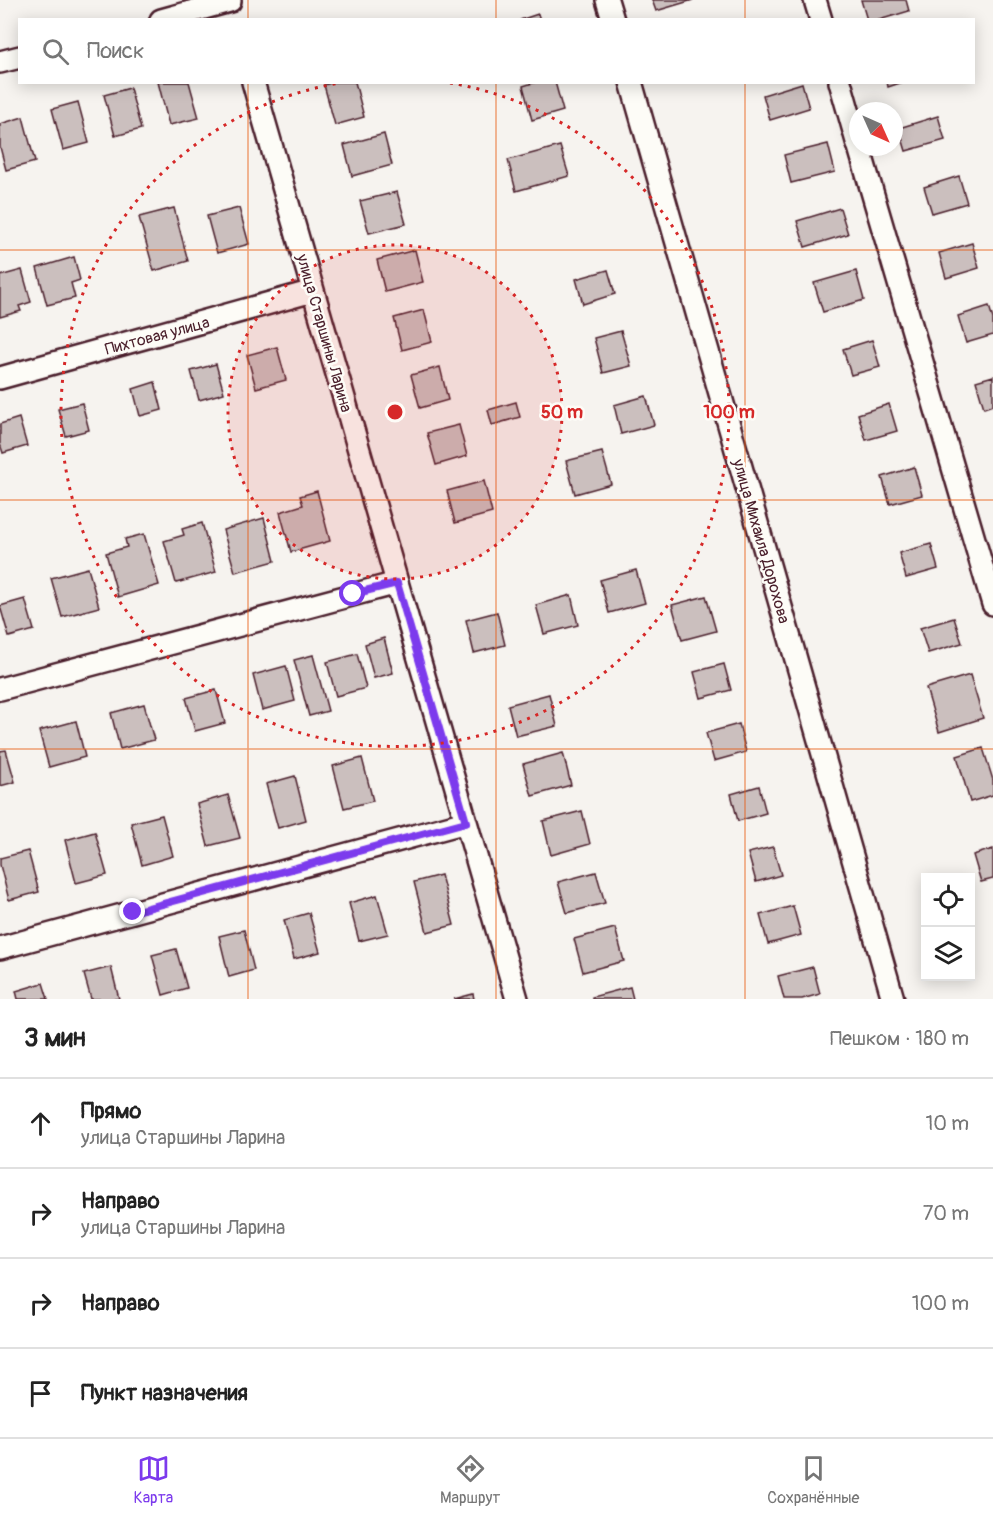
<!DOCTYPE html>
<html lang="ru">
<meta charset="utf-8">
<style>
:root{--surface:#fff;--page:#f6f6f6;--text:#222;--muted:#767676;--line:#e0e0e0;--accent:#7c3aed}
body{margin:0;font-family:Pangolin,sans-serif;background:var(--page);color:var(--text)}
.controls{position:absolute;right:18px;bottom:18px;display:grid;overflow:hidden;border-radius:0px;box-shadow:0 3px 15px #0003}
.controls button{width:54px;height:54px;display:grid;place-items:center;padding:0;border:0;border-bottom:2px solid var(--line);background:var(--surface);color:var(--text);font:30px sans-serif}
.compass{position:absolute;left:849px;top:102px;width:54px;height:54px;border-radius:50%;background:var(--surface);box-shadow:0 3px 15px #0003;rotate:135deg}
.stop{position:absolute;width:18px;height:18px;margin:-14px;border:4px solid #7c3aed;border-radius:50%;background:#fff}
.stop.end{background:#7c3aed;border-color:#fff;box-shadow:0 2px 6px #0008}
.list{margin:0;padding:0;list-style:none}
h2{display:flex;justify-content:space-between;align-items:center;height:78px;margin:0;padding:0 24px;font-size:26px}
h2 small{font-size:20px;font-weight:400;color:var(--muted)}
.list li{display:grid;grid-template-columns:39px 1fr auto;gap:18px;align-items:center;box-sizing:border-box;height:90px;padding:0 24px;border-top:2px solid var(--line)}
.list b{display:block;font-size:22px;white-space:nowrap}
.list p{margin:0;font-size:20px;white-space:nowrap;color:var(--muted)}
.list em{font-size:20px;font-style:normal;color:var(--muted)}
.icon{flex:none;width:33px;height:33px;fill:none;stroke:currentColor;stroke-width:2;stroke-linecap:round;stroke-linejoin:round}
.map{position:relative;flex:none;width:993px;height:999px;overflow:hidden}
.search{position:absolute;background:var(--surface);box-shadow:0 3px 15px #0003;left:18px;right:18px;top:18px;height:66px;display:flex;align-items:center;gap:15px;box-sizing:border-box;padding:0 21px;border-radius:0px;color:var(--muted);font-size:22px}
.sheet{height:438px;background:var(--surface)}
nav{display:flex;justify-content:space-around;align-items:center;box-sizing:border-box;height:84px;border-top:2px solid var(--line);background:var(--surface);font-size:16px;color:var(--muted)}
nav a{display:grid;justify-items:center;gap:3px}
nav .on{color:var(--accent)}
.map>svg:first-child{display:block}
.building{fill:#cbbfbe;stroke:#4a1f2b;stroke-width:1.5}
.lines{fill:none;stroke-linecap:round;stroke-linejoin:round}
.minor-casing{stroke:#4a1f2b;stroke-width:26}
.minor{stroke:#fdfcf7;stroke-width:21}
.route{stroke:#7c3aed;stroke-width:8}
.grid{fill:none;stroke:#e8590c;stroke-width:1.5;stroke-opacity:0.55}
.ring{fill:none;stroke:#d62828;stroke-width:3;stroke-dasharray:3 6}
.labels{text-anchor:middle;stroke-width:5;stroke-linejoin:round;paint-order:stroke}
.street-label{font-size:16px;fill:#4a1f2b;stroke:#fdfcf7}
.centre{fill:#d62828;stroke:#fdfcf7;stroke-width:3}
.ring-label{font-size:18px;text-anchor:middle;font-weight:bold;fill:#d62828;stroke:#fdfcf7;stroke-width:5;stroke-linejoin:round;paint-order:stroke}
</style>
<div class="map">
<svg width="993" height="999" viewBox="0 0 993 999">
<rect width="100%" height="100%" fill="#f6f3ef"/>
<filter id="ink" filterUnits="userSpaceOnUse"><feTurbulence type="fractalNoise" baseFrequency=".0167" numOctaves="2"/><feDisplacementMap in="SourceGraphic" scale="12" xChannelSelector="R" yChannelSelector="G"/><feConvolveMatrix kernelMatrix="1 2 1 2 8 2 1 2 1" color-interpolation-filters="sRGB"/></filter>
<g filter="url(#ink)">
<path class="building" d="M652 0H693L656 11Z
M861 0H906L909 11 879 20H867Z
M538 14 540 20H520Z
M158 82H189L199 118 169 125Z
M334 82H355L364 117 335 125 324 85Z
M536 82H555L563 111 532 120 523 86Z
M887 82H903L888 87Z
M802 83 809 108 770 120 763 95Z
M130 88 141 129 115 136 104 95Z
M78 102 89 143 63 150 52 109Z
M938 116 945 140 906 151 899 128Z
M23 117 35 162 6 170 0 147V124Z
M384 134 392 165 352 176 344 145Z
M828 144 835 172 791 183 784 155Z
M560 146 569 176 516 191 508 160Z
M959 176 967 203 932 213 924 187Z
M397 192 406 224 369 233 360 201Z
M174 208 188 261 154 271 139 217Z
M239 208 249 244 217 253 207 216Z
M840 208 848 234 805 247 797 221Z
M972 243 979 268 946 278 939 253Z
M415 250 423 282 385 292 377 260Z
M74 257 80 280 71 283 75 298 47 305 37 268Z
M22 270 31 302 19 306 21 311 0 317V276Z
M608 270 615 294 583 304 576 279Z
M856 271 864 300 823 312 814 283Z
M989 306 993 319V335L966 343 958 316Z
M424 310 432 342 402 350 394 318Z
M621 331 631 366 603 373 594 338Z
M872 340 880 367 851 375 843 349Z
M277 347 286 380 256 388 247 355Z
M216 364 224 393 199 400 191 371Z
M440 367 448 400 420 408 411 375Z
M993 376V405L984 408 976 381Z
M155 382 162 410 140 416 133 389Z
M646 396 654 425 621 434 614 405Z
M516 402 520 417 492 425 488 410Z
M82 403 89 430 66 436 58 409Z
M889 404 897 431 866 440 858 414Z
M19 418 27 446 3 453 0 444V424Z
M459 425 467 456 436 465 427 433Z
M602 452 611 484 575 494 566 461Z
M914 467 922 495 890 504 882 477Z
M484 481 492 513 455 523 447 491Z
M317 491 330 541 291 552 280 512 303 505 300 496Z
M264 518 275 561 235 572 223 530Z
M202 523 216 572 176 583 164 541 184 535 182 529Z
M144 534 159 585 118 597 106 553 127 547 125 539Z
M931 544 938 569 906 578 899 553Z
M88 568 99 607 62 617 51 578Z
M636 570 645 603 609 613 600 580Z
M571 595 578 625 544 634 536 605Z
M706 596 716 631 682 640 672 605Z
M25 599 34 630 9 637 0 606Z
M497 612 505 645 474 653 466 620Z
M954 618 962 643 928 653 920 628Z
M384 638 393 673 374 678 365 644Z
M357 654 366 688 336 696 327 662Z
M313 655 328 711 309 716 294 660Z
M724 664 731 690 701 698 694 672Z
M286 666 295 701 262 710 253 675Z
M970 675 983 718 939 732 926 688Z
M216 690 225 723 195 731 186 698Z
M549 694 557 726 516 736 508 705Z
M144 704 154 740 120 749 111 713Z
M76 721 85 757 49 767 39 731Z
M739 724 746 752 714 761 706 733Z
M983 748 993 780V795L970 802 957 756Z
M6 750 15 782 0 786V751Z
M563 753 571 785 532 796 523 764Z
M362 758 373 801 344 808 333 766Z
M295 776 306 820 278 828 266 784Z
M759 786 766 813 738 821 731 794Z
M228 795 240 838 208 846 197 804Z
M582 811 590 844 551 855 543 821Z
M162 815 173 856 142 865 131 823Z
M95 832 107 875 76 883 65 840Z
M773 847 781 875 756 882 748 853Z
M993 849V879L981 882 973 855Z
M28 851 39 892 9 900 0 865V858Z
M596 872 605 903 567 913 558 882Z
M441 875 454 925 427 932 414 882Z
M377 895 388 934 359 941 349 903Z
M793 906 801 935 768 944 760 915Z
M309 913 320 952 294 959 284 920Z
M615 928 624 961 583 972 574 939Z
M244 930 254 970 229 977 219 936Z
M176 949 187 988 163 995 152 955Z
M111 967 119 999H91L84 974Z
M813 967 820 994 802 999H784L778 976Z
M43 983 48 999H18L16 991Z
M630 987 633 999H592V997Z
M473 994 474 999H454Z"/>
<g class="lines">
<defs>
<path id="minor" d="M607 0 613 20
M815 0 821 20
M161 20 230 1
M0 62 20 57
M253 82 517 999
M631 82 893 999
M840 82 858 145
M859 147 993 604
M0 378 313 291
M0 689 397 583
M0 948 466 822"/>
</defs>
<use href="#minor" class="minor-casing"/>
<use href="#minor" class="minor"/>
</g>
</g>
<g class="lines" filter="url(#ink)">
<path class="route" d="M133 912 466 822 397 583 353 594"/>
</g>
<path class="grid" d="M248 0V20M496 0V20M745 0V20M248 82V999M496 82V999M745 82V999M0 250H993M0 500H993M0 749H993"/>
<circle cx="395" cy="412" r="167" fill="#d62828" fill-opacity=".12"/>
<g class="ring">
<circle cx="395" cy="412" r="167"/>
<path d="M450 83A334 334 0 1 1 340 83"/>
</g>
<g class="labels">
<g class="street-label">
<text transform="translate(325 333) rotate(74)" y="6">улица Старшины Ларина</text>
<text transform="translate(157 335) rotate(-15)" y="6">Пихтовая улица</text>
<text transform="translate(762 541) rotate(74)" y="6">улица Михаила Дорохова</text>
</g>
</g>
<circle cx="395" cy="412" r="9" class="centre"/>
<g class="ring-label">
<text x="562" y="418">50 m</text>
<text x="729" y="418">100 m</text>
</g>
</svg>
<div class="controls">
<button><svg class="icon" aria-label="locate" viewBox="0 0 24 24"><circle cx="12" cy="12" r="6"/><path d="M12 2v4M12 18v4M2 12h4M18 12h4"/></svg></button>
<button><svg class="icon" aria-label="layers" viewBox="0 0 24 24"><path d="M12 4l9 5-9 5-9-5zM3 14l9 5 9-5"/></svg></button>
</div>
<svg class="compass" viewBox="-18 -18 36 36"><path d="M0-13l5 13h-10z" fill="#e53935"/><path d="M0 13l5-13h-10z" fill="#767676"/></svg>
<div class="stop" style="left:353px;top:594px"></div>
<div class="stop end" style="left:133px;top:912px"></div>
<div class="search"><svg class="icon" aria-label="search" viewBox="0 0 24 24"><circle cx="10" cy="10" r="6"/><path d="M15 15l6 6"/></svg>Поиск</div>
</div>
<section class="sheet">
<h2>3 мин<small>Пешком · 180 m</small></h2>
<ul class="list">
<li><svg class="icon" aria-label="ahead" viewBox="0 0 24 24"><path d="M12 20V5M6 11l6-6 6 6"/></svg><div><b>Прямо</b><p>улица Старшины Ларина</p></div><em>10 m</em></li>
<li><svg class="icon" aria-label="right" viewBox="0 0 24 24"><path d="M7 20v-9h11M14 6l5 5-5 5"/></svg><div><b>Направо</b><p>улица Старшины Ларина</p></div><em>70 m</em></li>
<li><svg class="icon" aria-label="right" viewBox="0 0 24 24"><path d="M7 20v-9h11M14 6l5 5-5 5"/></svg><div><b>Направо</b></div><em>100 m</em></li>
<li><svg class="icon" aria-label="arrive" viewBox="0 0 24 24"><path d="M6 21V4h12l-3 4 3 4H6"/></svg><div><b>Пункт назначения</b></div></li>
</ul>
</section>
<nav>
<a class="on"><svg class="icon" aria-label="map" viewBox="0 0 24 24"><path d="M3 6l6-2 6 2 6-2v14l-6 2-6-2-6 2zM9 4v14M15 6v14"/></svg>Карта</a>
<a><svg class="icon" aria-label="directions" viewBox="0 0 24 24"><path d="M12 3l9 9-9 9-9-9zM9 14v-3h6M13 9l2 2-2 2"/></svg>Маршрут</a>
<a><svg class="icon" aria-label="saved" viewBox="0 0 24 24"><path d="M7 4h10v16l-5-4-5 4z"/></svg>Сохранённые</a>
</nav>
